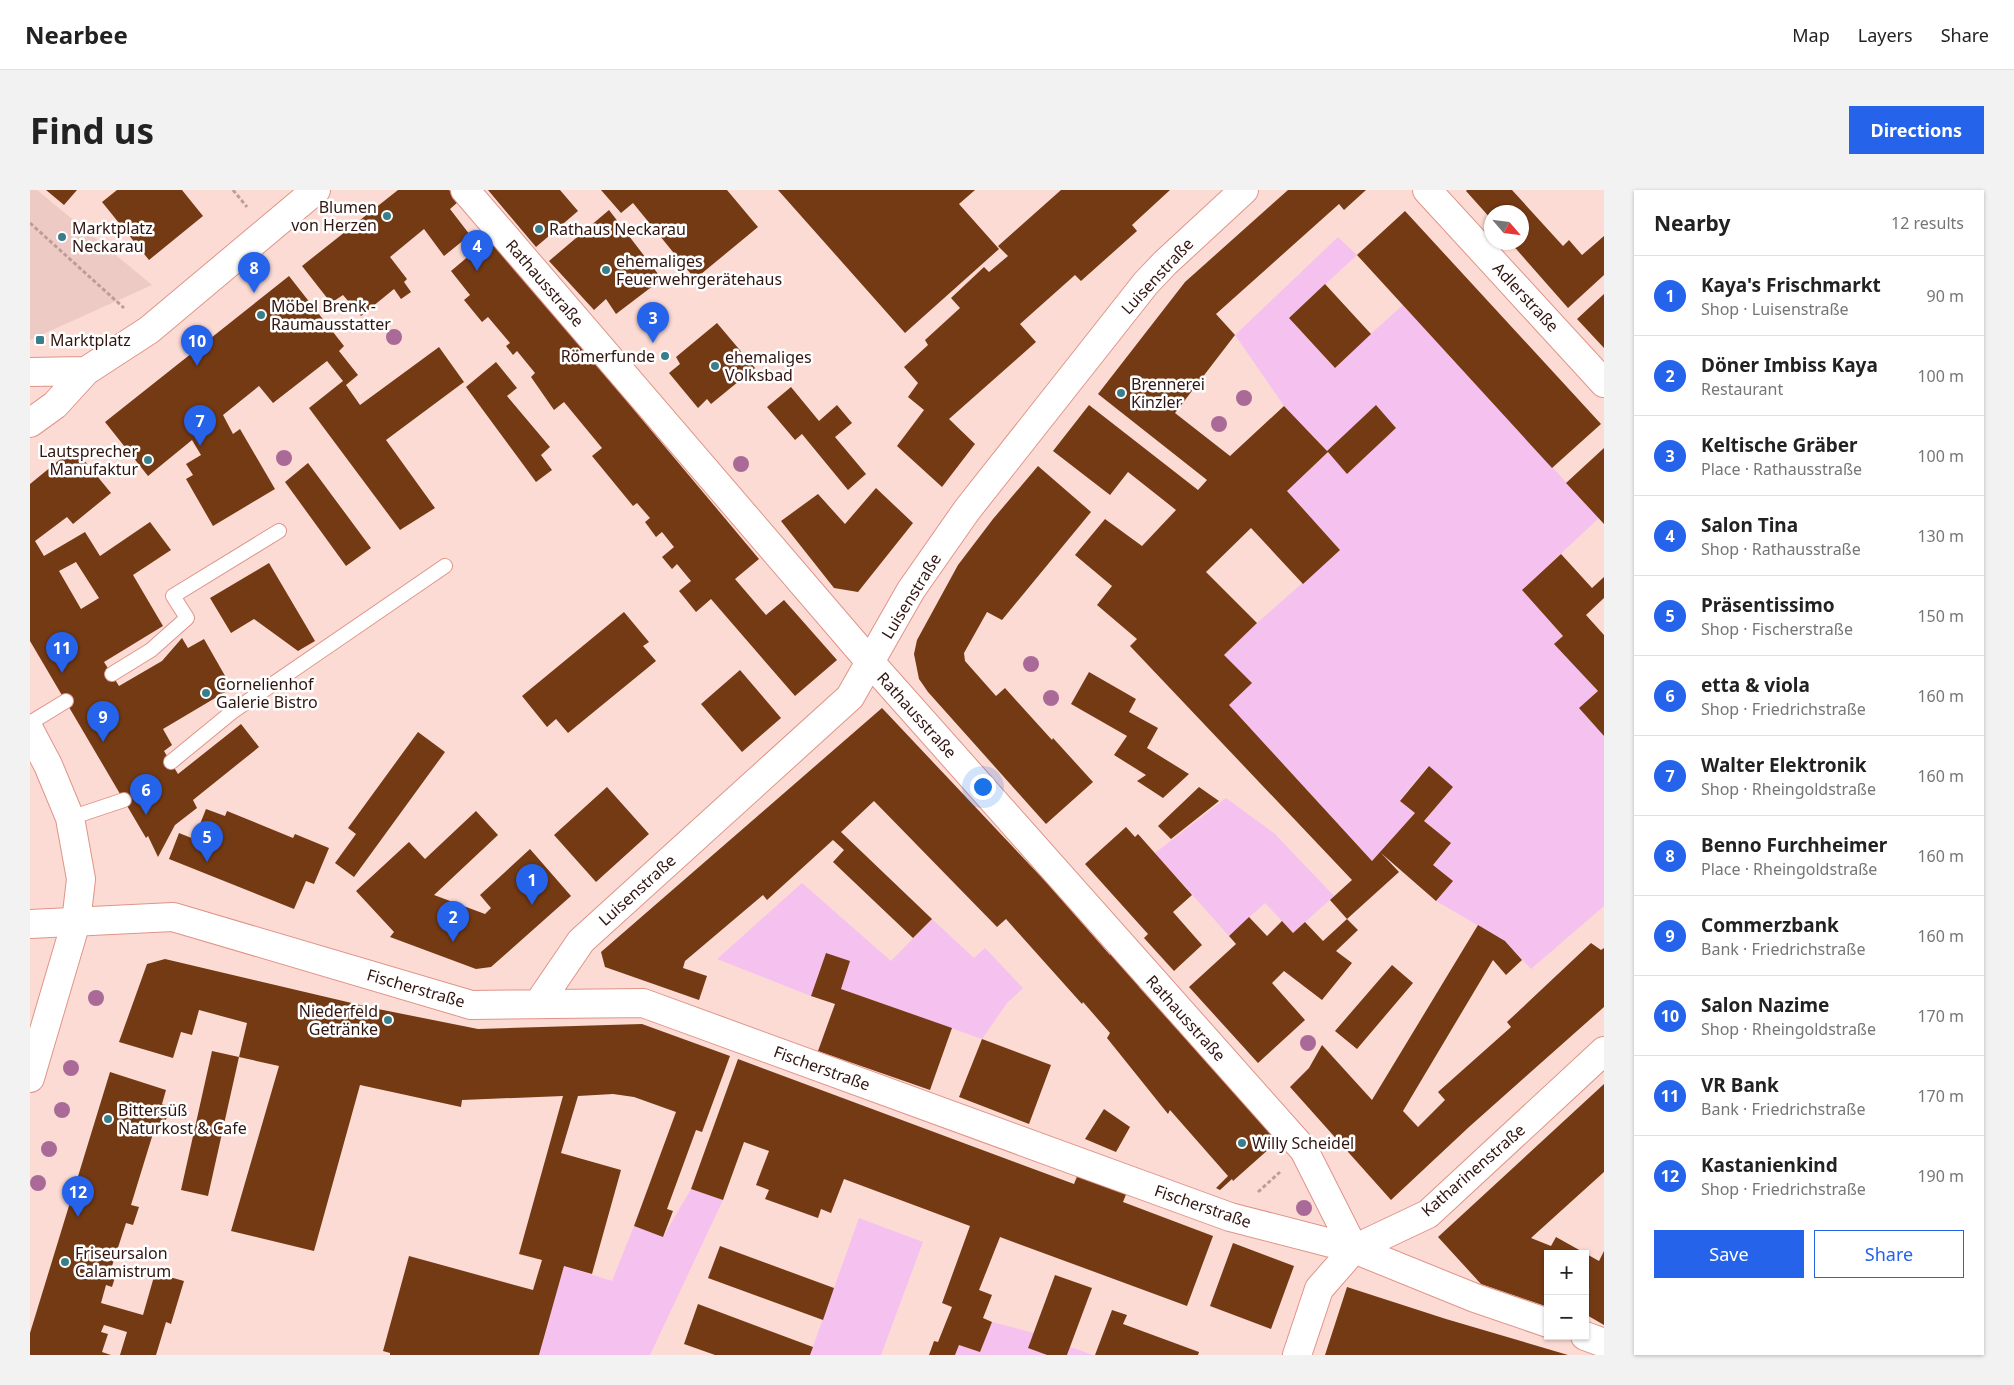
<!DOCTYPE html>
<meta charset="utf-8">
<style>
:root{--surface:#fff;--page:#f2f2f2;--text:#222;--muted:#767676;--line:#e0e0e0;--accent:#2563eb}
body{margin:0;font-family:"Noto Sans",sans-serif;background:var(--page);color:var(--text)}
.controls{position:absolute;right:15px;bottom:15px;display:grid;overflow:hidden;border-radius:0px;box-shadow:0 1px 4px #0004}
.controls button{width:45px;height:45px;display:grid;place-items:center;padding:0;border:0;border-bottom:1px solid var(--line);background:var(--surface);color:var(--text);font:25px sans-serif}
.compass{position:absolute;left:1454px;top:15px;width:45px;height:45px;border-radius:50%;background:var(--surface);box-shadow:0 1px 4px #0004;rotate:118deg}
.you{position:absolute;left:952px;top:596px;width:18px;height:18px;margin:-12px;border:4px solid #fff;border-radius:50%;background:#1a73e8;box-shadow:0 0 0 8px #1a73e833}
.badge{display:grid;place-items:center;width:32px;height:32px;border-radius:50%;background:var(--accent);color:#fff;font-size:16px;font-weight:700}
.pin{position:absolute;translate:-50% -41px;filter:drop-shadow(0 1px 2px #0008)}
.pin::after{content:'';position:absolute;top:26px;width:18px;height:15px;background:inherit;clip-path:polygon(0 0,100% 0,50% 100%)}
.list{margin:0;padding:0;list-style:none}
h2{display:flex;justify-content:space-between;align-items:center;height:65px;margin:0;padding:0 20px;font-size:21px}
h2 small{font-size:16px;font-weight:400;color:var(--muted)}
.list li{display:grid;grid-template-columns:32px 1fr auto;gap:15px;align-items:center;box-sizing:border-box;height:80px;padding:0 20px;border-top:1px solid var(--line)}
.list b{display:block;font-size:19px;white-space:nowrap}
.list p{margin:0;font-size:16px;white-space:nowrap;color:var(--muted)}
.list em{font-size:16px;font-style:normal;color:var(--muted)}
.actions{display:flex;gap:10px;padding:15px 20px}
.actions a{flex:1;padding:11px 0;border:1px solid var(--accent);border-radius:0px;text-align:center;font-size:18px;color:var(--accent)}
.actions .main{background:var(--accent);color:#fff}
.map{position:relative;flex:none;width:1574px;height:1165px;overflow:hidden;border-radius:0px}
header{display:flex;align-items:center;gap:30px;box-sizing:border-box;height:70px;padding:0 25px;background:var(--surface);border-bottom:1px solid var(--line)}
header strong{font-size:24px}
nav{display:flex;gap:28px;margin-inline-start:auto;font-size:18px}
.intro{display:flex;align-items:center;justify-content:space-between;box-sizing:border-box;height:120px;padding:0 30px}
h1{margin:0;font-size:35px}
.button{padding:12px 22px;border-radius:0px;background:var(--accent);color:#fff;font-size:18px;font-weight:700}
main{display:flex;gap:30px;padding:0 30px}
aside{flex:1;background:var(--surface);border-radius:0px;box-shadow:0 1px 4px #0004}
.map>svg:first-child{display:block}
.built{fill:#eecac4}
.green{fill:#f5c1ef}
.building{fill:#743a14;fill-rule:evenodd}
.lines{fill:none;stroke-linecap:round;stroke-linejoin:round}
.lane-casing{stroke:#e09487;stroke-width:16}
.street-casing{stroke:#e09487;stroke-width:30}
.secondary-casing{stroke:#e09487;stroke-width:30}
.path{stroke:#bc9d97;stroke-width:3;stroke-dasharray:4 2.5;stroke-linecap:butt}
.lane{stroke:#fff;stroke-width:14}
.street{stroke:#fff;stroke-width:28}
.secondary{stroke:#fff;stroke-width:28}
.tree{fill:#aa6a97}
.poi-dot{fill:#397f8b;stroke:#fff;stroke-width:2}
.labels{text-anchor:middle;stroke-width:5;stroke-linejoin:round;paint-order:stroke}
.poi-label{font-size:16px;fill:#311510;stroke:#fff;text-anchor:start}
.street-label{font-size:16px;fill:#311510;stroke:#fff}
</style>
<header>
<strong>Nearbee</strong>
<nav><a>Map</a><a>Layers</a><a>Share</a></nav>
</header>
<div class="intro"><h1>Find us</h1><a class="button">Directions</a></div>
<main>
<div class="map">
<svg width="1574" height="1165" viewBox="0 0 1574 1165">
<rect width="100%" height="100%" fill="#fcdbd5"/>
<path class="built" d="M0 0H7L122 95 0 150Z"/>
<path class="green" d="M1308 47 1327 65 1259 128 1304 177 1373 115 1569 328 1492 400 1533 446 1525 454 1568 501 1549 518 1574 546V716L1501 779 1475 751 1406 711 1423 691 1403 675 1421 653 1394 631 1423 597 1398 576 1370 610 1385 623 1342 671 1199 515 1222 493 1194 465 1227 433 1310 360 1257 301 1298 262 1317 283 1366 238 1346 216 1297 261 1254 216 1205 145Z
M1196 608 1245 644 1304 706 1263 743 1235 713 1199 746 1125 663Z
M772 693 861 771 902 729 944 768 955 758 993 798 977 813 952 849 811 799 796 764 781 806 687 769Z
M661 999 693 1010 620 1165H509L534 1076 582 1091 604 1036 633 1047Z
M829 1028 893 1052 851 1165H780Z
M962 1132 1004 1143 998 1158 1017 1165H925L929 1155 950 1162Z
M1040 1157 1063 1165H1037Z"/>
<path class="building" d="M16 0H47L34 15Z
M87 0H152L173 26 119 70 72 12Z
M368 0H419L428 12 420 19 440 45 414 66 394 39 360 67 377 89 374 92 381 102 371 109 364 99 331 126 313 105 301 113 272 76Z
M458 0H530L548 21 506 57Z
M571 0H697L728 37 665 89 603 13 591 23Z
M748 0H945L929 14 969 59 875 143Z
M1031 0H1140L1102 35 1107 41 1051 91 1045 85 990 134 1006 152 919 229 945 254 912 297 867 256 894 220 878 207 888 193 874 177 898 155 895 150 930 118 921 108 954 77 959 82 978 66 968 56Z
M1258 0H1336L1314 20 1309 14 1186 124 1205 145 1145 223 1200 266 1254 216 1297 261 1346 215 1366 238 1317 284 1298 262 1257 301 1310 360 1273 394 1221 338 1176 382 1227 433 1194 465 1222 493 1199 515 1342 671 1385 623 1370 611 1399 576 1423 597 1394 631 1421 653 1403 675 1423 691 1406 711 1351 663 1369 682 1317 729 1328 740 1306 761 1322 773 1292 810 1254 781 1242 793 1275 830 1228 873 1159 797 1206 754 1199 746 1219 727 1237 746 1252 731 1263 743 1275 732 1293 751 1317 729 1300 710 1322 690 1100 456 1107 449 1067 415 1082 396 1045 365 1075 329 1112 356 1146 320 1098 282 1080 305 1023 261 1059 215 1168 300 1177 290 1068 204 1155 92Z
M1437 0H1482L1533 56 1539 50 1552 65 1574 46V85L1538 118 1480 52H1492V22H1462V30L1436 1Z
M579 20 632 89 586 124 576 109 564 120 519 71Z
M1375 21 1571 234 1522 278 1327 65Z
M460 48 729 369 705 389 736 425 754 410 807 470 765 506 681 409 666 422 649 401 661 391 647 374 642 379 632 367 644 357 632 342 626 347 615 332 620 328 607 313 603 316 562 266 572 258 534 212 524 220 501 187 505 183 487 161 483 165 476 156 480 153 458 127 452 132 434 110 440 105 421 81Z
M259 86 314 156 309 161 328 185 316 195 330 215 409 157 434 192 356 250 405 318 370 340 279 218 313 191 297 171 243 213 229 196 193 225 203 244 210 239 245 299 183 336 156 289 163 285 156 274 171 265 162 250 118 286 75 232Z
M1295 94 1341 144 1305 178 1259 128Z
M1574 104V158L1547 129Z
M687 133 725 178 681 214 677 209 668 218 639 183 650 174 646 167Z
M466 172 487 198 477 206 520 257 511 265 522 280 506 292 436 197Z
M761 197 789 231 807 215 822 233 805 247 836 284 818 300 772 244 765 250 737 217Z
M44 258 81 303 43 334 37 327 5 351 14 366 55 342 70 366 120 332 141 360 103 385 133 436 74 472 89 496 132 471 152 448 158 458 174 449 202 498 133 539 142 555 134 561 148 584 211 534 229 557 163 610 167 618 145 635 128 667 118 646 116 648 0 451V294ZM46 372 69 408 51 419 29 381Z
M1574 258V334L1536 293Z
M278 273 341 358 316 376 255 292Z
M1008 276 1061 322 972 430 957 422 934 463 935 471 966 506 975 498 1022 550 1023 548 1063 592 1016 634 898 502 889 489 884 464 887 450 928 375 963 329Z
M846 298 883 333 828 402 804 398 751 331 788 304 815 334Z
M1531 364 1562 398 1574 387V408L1556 425 1574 445V546L1549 518 1568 501 1524 454 1533 446 1492 400Z
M239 373 285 451 268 461 224 429 201 443 180 408Z
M594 422 619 452 613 456 626 471 538 543 526 529 517 537 492 506Z
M710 480 751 528 712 562 671 514Z
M1059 482 1106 509 1099 522 1128 538 1117 558 1159 584 1133 608 1107 591 1116 585 1084 565 1097 546 1041 514Z
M852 518 1016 692 1080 765 1081 763 1111 795 1109 797 1248 951 1203 991 1202 989 1190 1000 1186 998 1198 986 1140 920 1138 924 1077 848 1080 843 1053 812 1052 814 976 729 967 737 844 611 811 642 902 729 883 748 803 672 814 660 803 650 737 710 733 705 655 771 653 778 677 786 669 810 575 777 571 762Z
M388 542 415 562 324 687 305 673 326 644 318 638Z
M577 597 619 644 566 692 524 645Z
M1169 597 1189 611 1141 649 1128 636Z
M176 619 195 626 197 621 263 648 265 644 299 658 284 694 276 691 264 719 139 669 149 643 164 649Z
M446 621 468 645 404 705 455 724 461 718 450 705 500 659 541 706 461 777 446 779 360 747 364 742 326 701 379 652 395 669Z
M1096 637 1105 647 1108 644 1162 705 1143 722 1172 755 1144 781 1114 748 1118 744 1055 674Z
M1448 735 1475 751 1492 770 1476 785 1463 770 1373 921 1388 937 1415 910 1408 902 1481 837 1477 832 1561 753 1571 760 1574 758V817L1439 937 1361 1010 1260 897 1279 878 1292 855 1342 910Z
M796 763 820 771 811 799 922 838 900 900 788 861 805 814 781 806Z
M135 769 343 818 448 839 612 834 700 866 672 942 666 940 637 1019 643 1021 633 1047 604 1036 646 922 604 907 583 904 548 906 531 963 591 980 562 1084 534 1076 509 1165H360V1163L353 1161 379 1066 503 1100 512 1070 489 1064 533 906 432 910 431 917 330 895 284 1061 201 1041 249 876 209 867 217 833 169 820 162 845 151 842 143 868 89 852 117 774Z
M1362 775 1383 793 1327 859 1305 841Z
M952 849 1021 875 999 934 929 907Z
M182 861 209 867 178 1006 151 1000Z
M708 869 1044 994 1048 984 1097 1002 1093 1012 1183 1046 1157 1116 970 1047 949 1100 962 1105 953 1128 962 1132 950 1162 929 1155 925 1165H899L904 1151 908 1152 922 1117 912 1113 940 1036 814 989 801 1023 791 1019 788 1028 735 1009 739 1000 726 995 739 961 714 952 693 1010 661 999Z
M80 882 136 900 132 914 140 916 133 940 125 937 101 1015 109 1017 103 1035 96 1033 82 1076 88 1078 82 1097 76 1095 71 1113 113 1125 125 1083 154 1091 141 1134 136 1132 126 1165H90L97 1142 74 1135 71 1142 78 1144 72 1162 81 1165H0V1143Z
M1574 894V982L1501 1048 1521 1056 1526 1047 1569 1071 1574 1061V1135L1555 1124V1064H1518V1117L1451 1094 1408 1047Z
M1074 919 1100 937 1086 962 1055 949Z
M1203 1053 1264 1076 1241 1139 1180 1116Z
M690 1056 804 1098 793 1130 678 1088Z
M1025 1085 1062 1098 1037 1165H1017L998 1158Z
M1317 1097 1416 1129 1538 1165H1295Z
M668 1114 783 1157 780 1165H685L654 1154Z
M1082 1120 1097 1125 1093 1134 1169 1162 1168 1165H1065Z"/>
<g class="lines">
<defs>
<path id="lane" d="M82 484 121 460 157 428 143 406 249 341
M0 533 36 511
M141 572 202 522 415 376
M40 628 94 610"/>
<path id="street" d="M435 0 841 473 1274 960 1324 1059
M1397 0 1574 193
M0 734 143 727 441 815 613 813 1200 1027 1324 1059 1445 1108 1518 1133
M508 814 551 751 820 507 881 400 937 320 1116 93 1135 73 1214 0
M1555 1146 1574 1153
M1267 1165 1289 1099 1324 1059 1398 1024 1574 861"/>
<path id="secondary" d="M0 182 56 181
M0 233 25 215 56 181 119 140 286 0
M0 541 18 575 40 628 51 689 46 732 0 888"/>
</defs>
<use href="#lane" class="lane-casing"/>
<use href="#street" class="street-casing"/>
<use href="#secondary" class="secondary-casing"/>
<path class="path" d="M203 0 217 17
M0 33 94 118
M1228 1002 1250 982"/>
<use href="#lane" class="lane"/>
<use href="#street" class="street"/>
<use href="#secondary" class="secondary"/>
</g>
<g class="tree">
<circle cx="364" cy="147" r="8"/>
<circle cx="1214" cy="208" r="8"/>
<circle cx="1189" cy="234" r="8"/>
<circle cx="254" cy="268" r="8"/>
<circle cx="711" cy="274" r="8"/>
<circle cx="1001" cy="474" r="8"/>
<circle cx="1021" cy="508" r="8"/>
<circle cx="66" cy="808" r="8"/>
<circle cx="1278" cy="853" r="8"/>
<circle cx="41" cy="878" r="8"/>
<circle cx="32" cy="920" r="8"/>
<circle cx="19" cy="959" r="8"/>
<circle cx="8" cy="993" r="8"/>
<circle cx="1274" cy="1018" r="8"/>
</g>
<g class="poi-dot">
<circle cx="357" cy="26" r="5"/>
<circle cx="509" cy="39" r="5"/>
<circle cx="32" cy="47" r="5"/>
<circle cx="576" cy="80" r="5"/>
<circle cx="231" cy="125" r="5"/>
<rect x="5" y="145" width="10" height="10" rx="2.5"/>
<circle cx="635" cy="166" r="5"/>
<circle cx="685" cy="176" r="5"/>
<circle cx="1091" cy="203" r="5"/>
<circle cx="118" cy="270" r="5"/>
<circle cx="176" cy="503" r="5"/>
<circle cx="358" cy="830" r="5"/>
<circle cx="78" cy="929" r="5"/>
<circle cx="1212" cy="953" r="5"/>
<circle cx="35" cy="1072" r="5"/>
</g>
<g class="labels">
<g class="poi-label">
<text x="347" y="23" text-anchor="end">Blumen<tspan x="347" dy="18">von Herzen</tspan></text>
<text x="42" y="44">Marktplatz<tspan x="42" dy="18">Neckarau</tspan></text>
<text x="519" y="45">Rathaus Neckarau</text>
<text x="586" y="77">ehemaliges<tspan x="586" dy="18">Feuerwehrgerätehaus</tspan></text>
<text x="241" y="122">Möbel Brenk -<tspan x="241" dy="18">Raumausstatter</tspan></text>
<text x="20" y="156">Marktplatz</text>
<text x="625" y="172" text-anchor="end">Römerfunde</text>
<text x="695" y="173">ehemaliges<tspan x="695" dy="18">Volksbad</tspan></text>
<text x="1101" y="200">Brennerei<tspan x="1101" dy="18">Kinzler</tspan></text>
<text x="108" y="267" text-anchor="end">Lautsprecher<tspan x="108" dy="18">Manufaktur</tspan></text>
<text x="186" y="500">Cornelienhof<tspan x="186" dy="18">Galerie Bistro</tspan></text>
<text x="348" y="827" text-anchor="end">Niederfeld<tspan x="348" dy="18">Getränke</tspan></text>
<text x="88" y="926">Bittersüß<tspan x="88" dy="18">Naturkost &amp; Cafe</tspan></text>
<text x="1222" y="959">Willy Scheidel</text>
<text x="45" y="1069">Friseursalon<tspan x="45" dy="18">Calamistrum</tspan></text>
</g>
<g class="street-label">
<text transform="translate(1127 86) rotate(-47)" y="6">Luisenstraße</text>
<text transform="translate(515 93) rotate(49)" y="6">Rathausstraße</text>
<text transform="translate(1496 107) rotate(47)" y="6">Adlerstraße</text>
<text transform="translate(881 406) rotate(-58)" y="6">Luisenstraße</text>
<text transform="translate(887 525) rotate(48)" y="6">Rathausstraße</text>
<text transform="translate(607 700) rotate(-42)" y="6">Luisenstraße</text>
<text transform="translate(386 798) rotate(16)" y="6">Fischerstraße</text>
<text transform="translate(1156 828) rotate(48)" y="6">Rathausstraße</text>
<text transform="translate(792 878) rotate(20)" y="6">Fischerstraße</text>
<text transform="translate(1443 980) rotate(-41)" y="6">Katharinenstraße</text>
<text transform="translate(1173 1016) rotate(19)" y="6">Fischerstraße</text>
</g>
</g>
</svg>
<div class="controls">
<button>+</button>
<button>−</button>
</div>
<svg class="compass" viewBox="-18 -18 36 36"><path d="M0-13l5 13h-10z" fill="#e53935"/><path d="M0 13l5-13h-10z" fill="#767676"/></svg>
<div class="you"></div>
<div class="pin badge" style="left:502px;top:715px">1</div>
<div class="pin badge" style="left:423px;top:752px">2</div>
<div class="pin badge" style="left:623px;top:153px">3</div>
<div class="pin badge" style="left:447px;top:81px">4</div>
<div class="pin badge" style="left:177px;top:672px">5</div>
<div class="pin badge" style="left:116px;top:625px">6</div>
<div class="pin badge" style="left:170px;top:256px">7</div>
<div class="pin badge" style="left:224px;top:103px">8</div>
<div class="pin badge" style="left:73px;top:552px">9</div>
<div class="pin badge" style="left:167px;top:176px">10</div>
<div class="pin badge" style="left:32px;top:483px">11</div>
<div class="pin badge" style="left:48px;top:1027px">12</div>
</div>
<aside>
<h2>Nearby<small>12 results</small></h2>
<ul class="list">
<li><span class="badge">1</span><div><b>Kaya's Frischmarkt</b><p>Shop · Luisenstraße</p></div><em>90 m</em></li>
<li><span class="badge">2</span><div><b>Döner Imbiss Kaya</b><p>Restaurant</p></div><em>100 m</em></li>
<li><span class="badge">3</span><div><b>Keltische Gräber</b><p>Place · Rathausstraße</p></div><em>100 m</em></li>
<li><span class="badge">4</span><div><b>Salon Tina</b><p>Shop · Rathausstraße</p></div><em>130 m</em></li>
<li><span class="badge">5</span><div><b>Präsentissimo</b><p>Shop · Fischerstraße</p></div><em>150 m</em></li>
<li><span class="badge">6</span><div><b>etta &amp; viola</b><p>Shop · Friedrichstraße</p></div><em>160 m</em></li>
<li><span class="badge">7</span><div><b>Walter Elektronik</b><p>Shop · Rheingoldstraße</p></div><em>160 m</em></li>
<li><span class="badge">8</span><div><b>Benno Furchheimer</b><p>Place · Rheingoldstraße</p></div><em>160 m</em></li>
<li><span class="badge">9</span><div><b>Commerzbank</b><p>Bank · Friedrichstraße</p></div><em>160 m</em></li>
<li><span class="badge">10</span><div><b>Salon Nazime</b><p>Shop · Rheingoldstraße</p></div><em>170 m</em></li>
<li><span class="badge">11</span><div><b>VR Bank</b><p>Bank · Friedrichstraße</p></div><em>170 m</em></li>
<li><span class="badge">12</span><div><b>Kastanienkind</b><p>Shop · Friedrichstraße</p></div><em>190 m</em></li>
</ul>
<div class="actions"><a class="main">Save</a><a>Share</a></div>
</aside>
</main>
